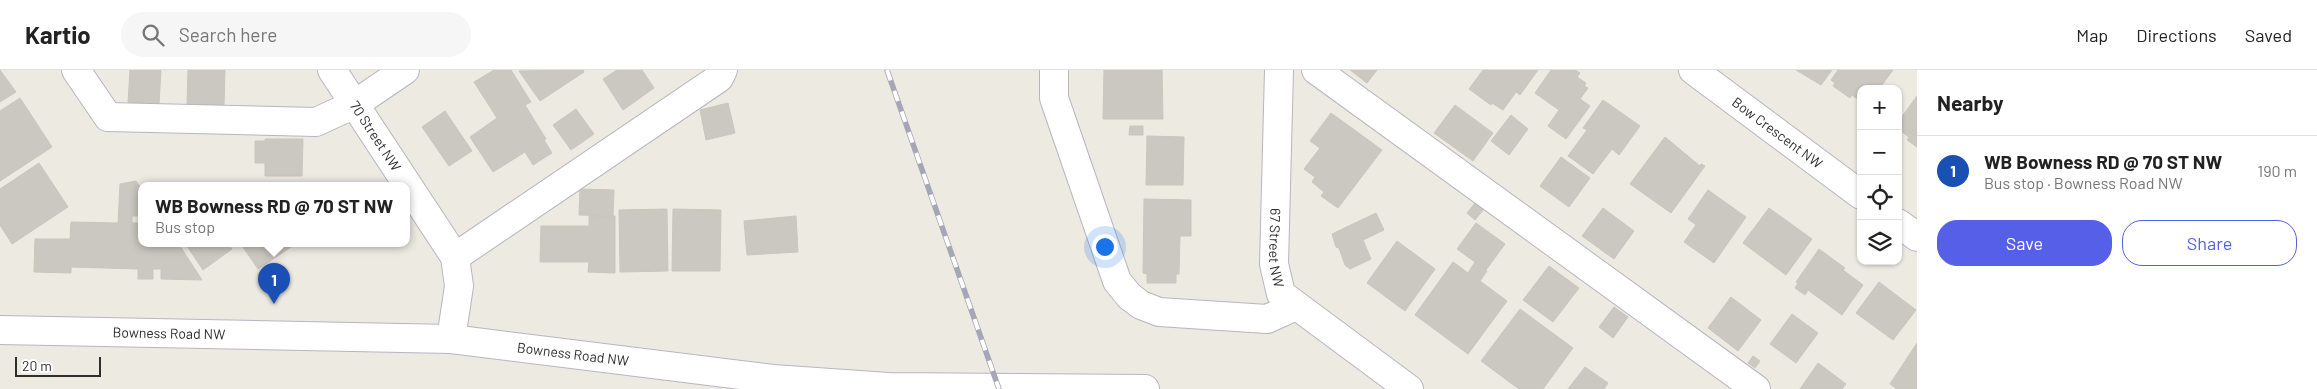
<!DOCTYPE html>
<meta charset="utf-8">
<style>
:root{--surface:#fff;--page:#f6f6f6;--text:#222;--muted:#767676;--line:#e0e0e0;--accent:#565fe7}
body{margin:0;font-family:Barlow,sans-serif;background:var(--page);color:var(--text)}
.controls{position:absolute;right:15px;top:15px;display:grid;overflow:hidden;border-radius:10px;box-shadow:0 1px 4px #0004}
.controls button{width:45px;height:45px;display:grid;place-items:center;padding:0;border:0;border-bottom:1px solid var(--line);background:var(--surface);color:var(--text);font:25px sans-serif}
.scale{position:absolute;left:15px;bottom:12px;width:86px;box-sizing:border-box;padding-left:5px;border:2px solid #2e2e2e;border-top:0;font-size:14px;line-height:18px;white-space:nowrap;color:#2e2e2e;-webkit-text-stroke:4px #fff;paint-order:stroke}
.you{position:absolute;left:1104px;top:176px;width:18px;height:18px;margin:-12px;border:4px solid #fff;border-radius:50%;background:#1a73e8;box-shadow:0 0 0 8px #1a73e833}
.badge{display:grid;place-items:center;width:32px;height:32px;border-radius:50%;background:var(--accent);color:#fff;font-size:16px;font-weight:700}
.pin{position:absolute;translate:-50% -41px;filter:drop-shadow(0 1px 2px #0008)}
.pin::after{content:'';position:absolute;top:26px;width:18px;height:15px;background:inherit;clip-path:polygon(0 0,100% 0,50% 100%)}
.popup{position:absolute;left:138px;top:112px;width:272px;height:65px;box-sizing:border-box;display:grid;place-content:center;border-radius:10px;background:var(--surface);filter:drop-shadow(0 1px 4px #0005);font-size:16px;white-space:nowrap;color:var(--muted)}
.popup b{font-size:19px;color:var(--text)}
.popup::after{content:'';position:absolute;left:50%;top:100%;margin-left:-10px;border:10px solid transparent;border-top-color:var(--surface)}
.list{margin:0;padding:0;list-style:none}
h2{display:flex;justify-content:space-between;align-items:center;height:65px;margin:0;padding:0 20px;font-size:21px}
h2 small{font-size:16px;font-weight:400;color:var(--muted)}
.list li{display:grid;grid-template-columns:32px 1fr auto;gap:15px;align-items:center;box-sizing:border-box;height:70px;padding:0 20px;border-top:1px solid var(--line)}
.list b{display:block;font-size:19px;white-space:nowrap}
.list p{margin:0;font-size:16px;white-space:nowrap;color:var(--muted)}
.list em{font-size:16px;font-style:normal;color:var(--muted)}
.actions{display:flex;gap:10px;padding:15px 20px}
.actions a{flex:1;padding:11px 0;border:1px solid var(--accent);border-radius:20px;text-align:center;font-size:18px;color:var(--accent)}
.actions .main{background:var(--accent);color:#fff}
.icon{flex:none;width:28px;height:28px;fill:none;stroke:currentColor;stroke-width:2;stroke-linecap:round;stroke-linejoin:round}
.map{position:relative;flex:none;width:1917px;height:319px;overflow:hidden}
header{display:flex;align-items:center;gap:30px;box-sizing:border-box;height:70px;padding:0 25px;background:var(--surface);border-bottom:1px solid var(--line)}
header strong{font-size:24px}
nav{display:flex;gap:28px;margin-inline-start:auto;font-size:18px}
.search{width:350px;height:45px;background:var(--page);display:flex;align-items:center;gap:12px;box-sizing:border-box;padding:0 18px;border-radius:28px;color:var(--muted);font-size:19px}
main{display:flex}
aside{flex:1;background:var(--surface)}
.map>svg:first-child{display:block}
.building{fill:#cac8c0;stroke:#c9c6bc}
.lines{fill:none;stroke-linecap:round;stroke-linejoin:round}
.minor-casing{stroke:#b6b6c0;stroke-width:30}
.minor{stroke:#fff;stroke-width:28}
.rail-casing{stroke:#a5a6b6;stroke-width:5.5}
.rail{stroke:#fff;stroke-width:4;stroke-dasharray:11;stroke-linecap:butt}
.labels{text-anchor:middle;stroke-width:5;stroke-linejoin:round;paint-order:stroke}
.street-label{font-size:14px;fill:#2e2e2e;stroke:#fff}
</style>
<header>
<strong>Kartio</strong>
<div class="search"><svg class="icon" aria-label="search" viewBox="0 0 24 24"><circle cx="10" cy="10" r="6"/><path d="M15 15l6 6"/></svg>Search here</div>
<nav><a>Map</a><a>Directions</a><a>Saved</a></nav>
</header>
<main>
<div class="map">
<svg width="1917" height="319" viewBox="0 0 1917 319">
<rect width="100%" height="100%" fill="#edeae2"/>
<path class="building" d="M0 0 16 22 0 32Z
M130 0H161L159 34 128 32Z
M188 0H225L224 36 187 35Z
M494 0H511L531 32 525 35 546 69 544 70 552 83 533 95 525 82 493 102 470 67 497 48 474 12Z
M583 0 584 2 540 31 519 1Z
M617 0H642L654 18 623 40 603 9Z
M1104 0H1162L1163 49H1103Z
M1350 0H1377L1367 13Z
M1483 0H1538L1520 25 1516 22 1503 40 1492 33 1491 35 1469 19Z
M1551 0H1575L1580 3 1577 7 1586 13 1584 16 1588 18 1580 29 1590 36 1566 69 1548 56 1559 40 1535 23Z
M1796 0H1832L1821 15Z
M1838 0H1893L1879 19H1861V32L1852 25 1850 28 1833 16 1835 13 1831 10Z
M1917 26V77L1907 70 1909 67 1898 59V52Z
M20 28 52 77 0 111V41Z
M1603 30 1640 56 1619 85 1612 79 1593 104 1568 86 1587 60 1583 58Z
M728 33 735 63 706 70 700 40Z
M1455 35 1493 63 1473 91 1434 63Z
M576 39 594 64 571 80 553 55Z
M445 41 472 81 449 96 422 57Z
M1331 43 1382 80 1338 138 1321 126 1324 122 1312 112 1315 107 1304 99 1320 78 1310 71Z
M1511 45 1528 59 1509 85 1491 71Z
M1130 56H1143V65H1129Z
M1147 66 1184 67 1183 115H1146Z
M1665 67 1700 96 1701 94 1705 96 1671 143 1630 114Z
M265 69H303L302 106H265V93H255V71H265Z
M1561 87 1590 108 1569 137 1540 116Z
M39 93 68 137 12 174 0 155V119Z
M136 111 142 120V146H132V153H142V173H178L202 210 161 209V199H153V209H138V199L71 197V203L34 202 35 169H70L71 152 118 153 120 114Z
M580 119 614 120 613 146 579 145Z
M1708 120 1746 147 1714 193 1684 172 1696 155 1688 149Z
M1144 129 1191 130V166H1180L1179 204H1176V213H1147V204L1143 203Z
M1475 133 1484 139 1475 150 1467 143Z
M1603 138 1634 161 1614 189 1582 166Z
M1769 138 1812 169 1786 205 1743 173Z
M667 139 668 201 620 202 619 140Z
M673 139 721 140 720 201H672Z
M1376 143 1384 160 1363 170 1371 189 1350 199 1345 195 1339 178 1336 177 1332 164Z
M589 146H615V203L588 202 589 192H540L541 156H589Z
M796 146 798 182 747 185 744 151Z
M1476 153 1505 174 1486 200 1457 179Z
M1397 171 1435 199 1405 241 1367 213Z
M185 173H227L232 179 203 200Z
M240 173H293L294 175 258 199Z
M1819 179 1845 198 1843 200 1863 215 1842 245 1808 220 1805 225 1795 218 1798 213 1796 212Z
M1453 192 1468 203 1475 192 1487 201 1480 211 1507 231 1468 284 1415 245Z
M1549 196 1579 218 1553 252 1523 230Z
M1879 212 1916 240 1893 270 1856 243Z
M1731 227 1761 250 1738 281 1708 258Z
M1614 237 1628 247 1613 268 1599 257Z
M1520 239 1573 278 1543 319H1519L1481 291Z
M1792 244 1818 263 1796 293 1770 274Z
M1917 273V319H1897L1890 314Z
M1753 286 1760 291 1755 298 1748 293Z
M1818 293 1846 314 1842 319H1800Z
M1585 297 1608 313 1604 319H1568Z"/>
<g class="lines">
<defs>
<g id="minor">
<path d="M76 0 108 47 316 52 355 34 405 0"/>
<path id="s1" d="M332 0 455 187 459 216 451 269"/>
<path d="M1054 0V28L1117 211 1129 226 1141 235 1159 242 1267 249 1296 236"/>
<path id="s2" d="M1279 0 1274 194 1281 224 1409 319"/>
<path d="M1316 0 1756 319"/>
<path id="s3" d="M1693 0 1861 125"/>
<path d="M1898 153 1917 167"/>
<path d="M455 187 719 8 723 0"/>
<path id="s4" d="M0 260 451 269 773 309 888 317 1145 319"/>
</g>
</defs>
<use href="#minor" class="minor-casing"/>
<use href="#minor" class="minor"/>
<defs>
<path id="rail" d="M887 0 999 319"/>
</defs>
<use href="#rail" class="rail-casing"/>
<use href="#rail" class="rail"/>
</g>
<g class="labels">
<g class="street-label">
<text dy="5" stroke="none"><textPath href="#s3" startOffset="105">Bow Crescent NW</textPath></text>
<text dy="5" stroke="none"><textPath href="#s1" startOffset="79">70 Street NW</textPath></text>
<text dy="5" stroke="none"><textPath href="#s2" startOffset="178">67 Street NW</textPath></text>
<text dy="5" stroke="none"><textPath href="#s4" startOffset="169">Bowness Road NW</textPath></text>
<text dy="5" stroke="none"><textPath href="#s4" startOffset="574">Bowness Road NW</textPath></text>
</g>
</g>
</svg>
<div class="controls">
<button>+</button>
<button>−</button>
<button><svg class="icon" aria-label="locate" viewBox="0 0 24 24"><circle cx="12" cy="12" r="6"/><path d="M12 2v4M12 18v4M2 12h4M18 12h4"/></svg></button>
<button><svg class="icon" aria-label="layers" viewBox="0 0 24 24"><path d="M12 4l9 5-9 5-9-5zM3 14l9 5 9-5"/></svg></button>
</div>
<div class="scale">20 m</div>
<div class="you"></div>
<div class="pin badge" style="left:274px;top:234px;background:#1a4fb4">1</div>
<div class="popup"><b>WB Bowness RD @ 70 ST NW</b>Bus stop</div>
</div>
<aside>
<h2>Nearby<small></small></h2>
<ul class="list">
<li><span class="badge" style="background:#1a4fb4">1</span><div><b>WB Bowness RD @ 70 ST NW</b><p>Bus stop · Bowness Road NW</p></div><em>190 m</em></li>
</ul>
<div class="actions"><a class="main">Save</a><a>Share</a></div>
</aside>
</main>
